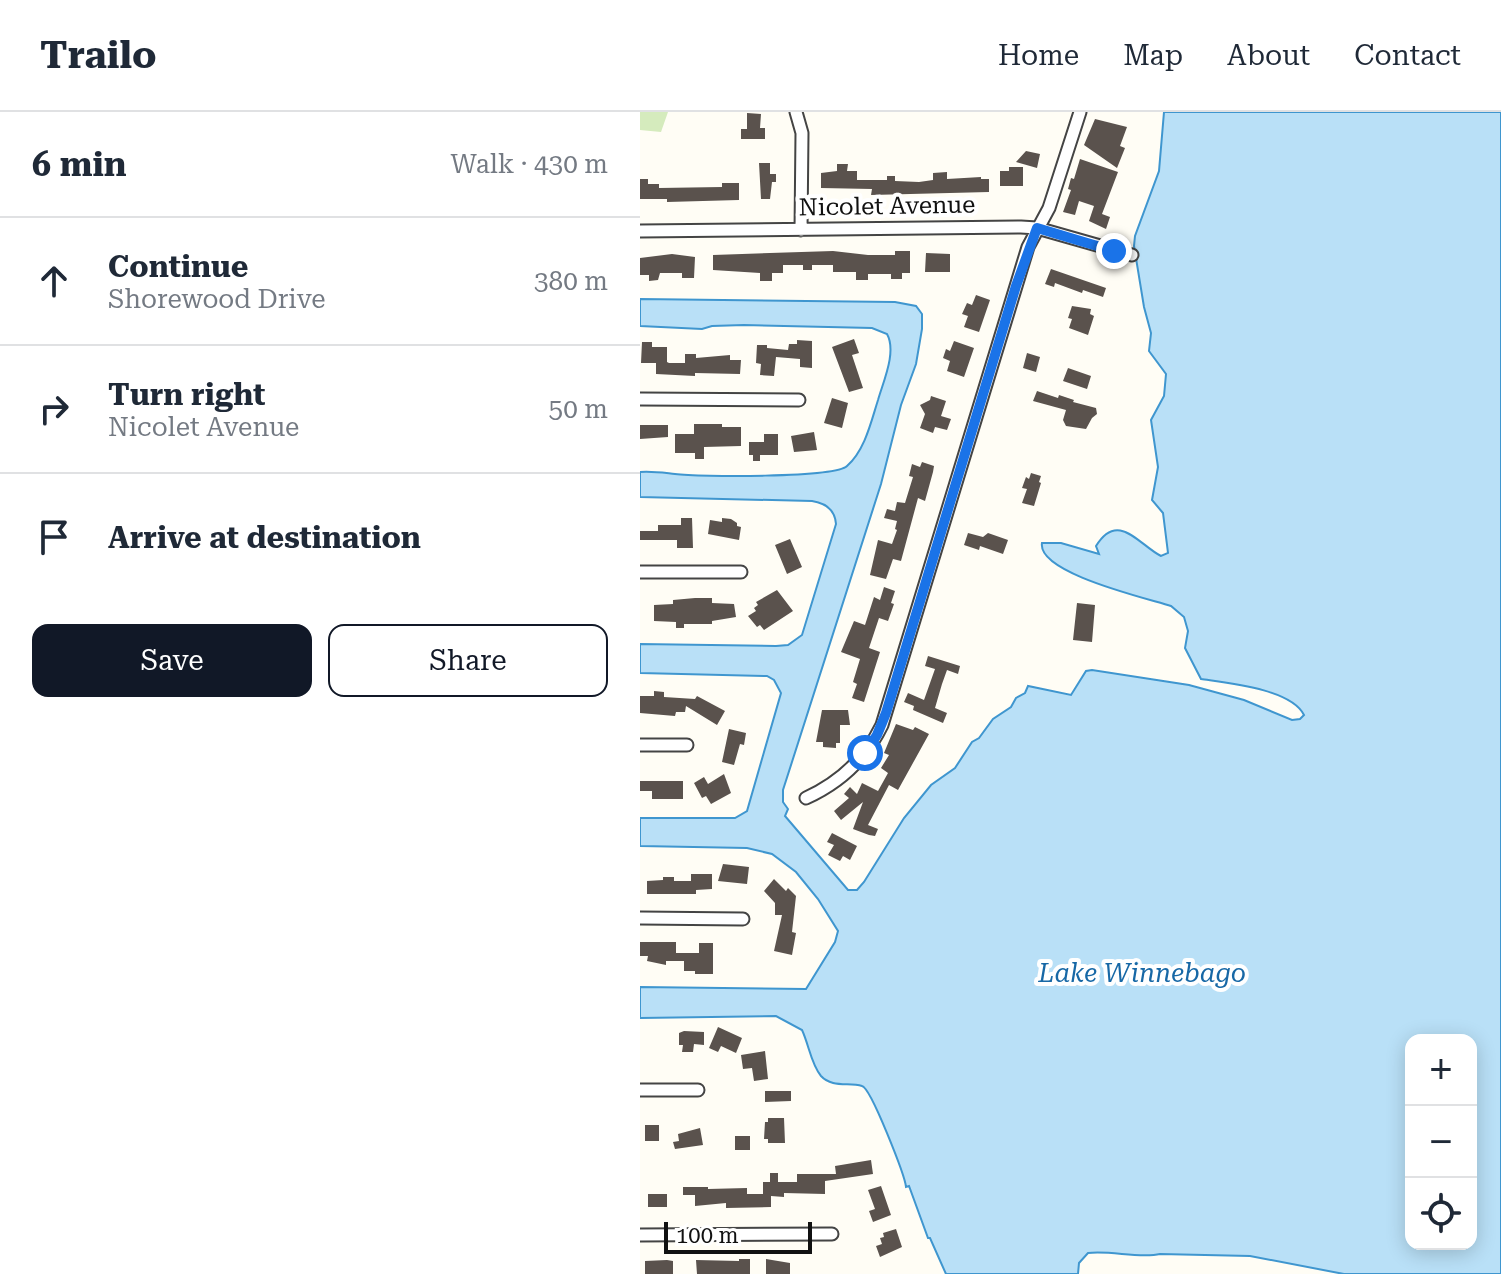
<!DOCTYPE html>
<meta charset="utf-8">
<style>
:root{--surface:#fff;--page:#f2f2f3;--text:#1f2937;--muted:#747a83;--line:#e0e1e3;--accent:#111827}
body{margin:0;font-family:"Roboto Serif",serif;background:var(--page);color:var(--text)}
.controls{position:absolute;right:24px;bottom:24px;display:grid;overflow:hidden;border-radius:16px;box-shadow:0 4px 20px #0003}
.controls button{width:72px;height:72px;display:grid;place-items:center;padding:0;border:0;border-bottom:2px solid var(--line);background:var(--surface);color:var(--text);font:40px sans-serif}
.scale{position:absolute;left:24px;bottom:20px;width:148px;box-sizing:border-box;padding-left:8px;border:4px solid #111;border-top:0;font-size:22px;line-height:28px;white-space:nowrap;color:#111;-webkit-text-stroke:6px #fff;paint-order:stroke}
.stop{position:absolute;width:24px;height:24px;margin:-18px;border:6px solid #1a73e8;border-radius:50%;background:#fff}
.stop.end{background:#1a73e8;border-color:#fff;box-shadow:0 2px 8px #0008}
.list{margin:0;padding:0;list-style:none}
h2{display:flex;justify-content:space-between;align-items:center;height:104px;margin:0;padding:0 32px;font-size:34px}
h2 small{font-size:26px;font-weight:400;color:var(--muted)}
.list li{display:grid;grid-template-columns:52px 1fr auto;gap:24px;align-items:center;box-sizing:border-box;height:128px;padding:0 32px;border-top:2px solid var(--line)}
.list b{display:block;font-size:30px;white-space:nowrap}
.list p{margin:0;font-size:26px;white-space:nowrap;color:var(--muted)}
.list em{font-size:26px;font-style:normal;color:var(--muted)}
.actions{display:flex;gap:16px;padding:24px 32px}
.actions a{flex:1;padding:18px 0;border:2px solid var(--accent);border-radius:16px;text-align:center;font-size:28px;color:var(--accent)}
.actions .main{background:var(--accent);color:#fff}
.icon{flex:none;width:44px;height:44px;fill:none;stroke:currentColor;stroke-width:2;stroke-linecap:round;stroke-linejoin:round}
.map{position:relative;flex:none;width:861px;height:1162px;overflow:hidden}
header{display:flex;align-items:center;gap:48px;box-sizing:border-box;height:112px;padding:0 40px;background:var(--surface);border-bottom:2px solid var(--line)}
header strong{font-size:38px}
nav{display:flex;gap:44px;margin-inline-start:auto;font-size:28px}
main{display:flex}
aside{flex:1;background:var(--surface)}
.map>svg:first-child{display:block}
.green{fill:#d5ebbd}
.water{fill:#b9e0f7;stroke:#3f96cf;stroke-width:2;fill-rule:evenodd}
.building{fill:#5a524d}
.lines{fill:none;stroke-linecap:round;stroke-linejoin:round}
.street-casing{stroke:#444;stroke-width:15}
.street{stroke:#fff;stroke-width:11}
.route{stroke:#1a73e8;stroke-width:10}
.labels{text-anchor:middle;stroke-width:8;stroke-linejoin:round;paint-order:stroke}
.street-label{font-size:24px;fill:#111;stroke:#fff}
.water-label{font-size:26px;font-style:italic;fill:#1768a6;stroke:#fff}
</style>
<header>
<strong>Trailo</strong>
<nav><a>Home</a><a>Map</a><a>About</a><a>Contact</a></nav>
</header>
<main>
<aside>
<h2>6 min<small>Walk · 430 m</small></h2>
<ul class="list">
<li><svg class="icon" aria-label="ahead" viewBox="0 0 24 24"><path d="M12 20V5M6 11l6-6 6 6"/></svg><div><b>Continue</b><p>Shorewood Drive</p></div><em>380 m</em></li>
<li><svg class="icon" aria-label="right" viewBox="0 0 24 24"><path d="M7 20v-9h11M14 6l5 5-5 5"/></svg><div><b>Turn right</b><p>Nicolet Avenue</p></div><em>50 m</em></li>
<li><svg class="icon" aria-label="arrive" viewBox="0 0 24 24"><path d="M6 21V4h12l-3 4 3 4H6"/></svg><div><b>Arrive at destination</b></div></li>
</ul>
<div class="actions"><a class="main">Save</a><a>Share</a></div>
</aside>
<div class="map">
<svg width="861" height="1162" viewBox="0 0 861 1162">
<rect width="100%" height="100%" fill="#fffdf5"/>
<path class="green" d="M0 0H28L21 20 0 18Z"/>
<path class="water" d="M524 0H861V1162H704L610 1144 520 1142C500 1147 470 1138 448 1141L439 1151 438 1162H306L290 1126H288L269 1074 266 1075C265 1064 231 976 222 974 209 970 192 976 181 964 171 952 169 933 162 918L136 904 0 906V875L166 877 195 830 198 819 178 787 156 760 132 742 107 736 0 734V706H95L107 699 141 581 134 568 127 564 0 561V532L136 534 148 533 162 523 196 412C195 398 185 391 172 389L0 385V360C13 359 25 361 35 362 58 365 195 366 207 354 225 338 231 310 238 288 243 270 257 240 247 222L232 216 104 213 72 214 62 217 0 214V187L255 190 276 194 282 202V217L276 252 261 293 241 372 143 678V690L148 697 145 704 208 778H217L224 770 264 706 291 673 315 656 332 630 339 626 353 607 371 595 376 586 385 581 388 574 431 583 446 559 452 558 549 573 604 588 652 608 660 607 664 603C651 577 588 571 561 567L545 536 548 519 544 505 531 494C506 486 397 461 402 431H421L459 442 456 434C478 398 499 433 521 444L528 441 523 401 512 388 518 355 511 308 524 284 526 262 509 239 511 221 504 195 494 134 495 124 519 59ZM771 928H831V1132H771Z"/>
<path class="building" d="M107 1 121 2 120 16H125V27H101V17H107Z
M455 7 487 15 480 34 485 36 477 56 444 33Z
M386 39 400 42 397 56 376 50Z
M440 47 478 60 462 102 470 105 466 117 449 109 454 94 439 89 435 103 423 100 431 78 428 77 431 66 434 67Z
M119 51H130V62H136V70H132L130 87H121Z
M197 52H208L207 59H217V68H247V64H255V69L279 70 293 68V61L307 60V67L341 65V67H349V80L231 83 232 77 181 76V61L197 59Z
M369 55H383V74H360V59H369Z
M0 67H8V72H19V76L82 75V71H99V88L27 90V87H0Z
M193 139 228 143H255V139H270V161H262V167H251V162H228V168H216V160H193V153H172V158H163V153H143V161H132V169H120V161L73 158V143Z
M286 141 310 142V160H285Z
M32 142 55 145 54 166H42V161H20L18 168 9 169V163H0V146Z
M411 157 466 176 463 185 443 178 442 181 415 171 414 175 405 172Z
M336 183 350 188 339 220 324 215 328 204 322 202 327 191 332 193Z
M432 194 451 197 450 202 454 204 448 223 429 216 432 207 428 206Z
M214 227 219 241 212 243 223 276 209 280 192 235Z
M157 228 172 229V256L160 255V247L136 245 134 264 120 263 121 252 116 251 117 233H127V236L148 238 149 232H157Z
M314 229 334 236 324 265 307 259 310 249 303 246 306 237 310 239Z
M2 230H12V235H27V250L29 251H45V242H56V246L90 243V248H101L100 262 55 261V264L16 262V251H1Z
M387 241 400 245 396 260 383 256Z
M428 256 451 264 447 277 423 269Z
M397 279 418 286 419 283 434 288 433 290 456 296 457 302 452 306 446 317 426 314 423 308 426 298 393 289Z
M291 284 306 289 301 304 311 307 307 318 295 315 293 321 280 316 285 302 280 293 290 288Z
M192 286 208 291 202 316 184 311Z
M54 312H82V315H101V334L64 335V347H55V341H35V322H54Z
M0 313H28V325L0 327Z
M174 320 177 338 154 340 151 324Z
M124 322H138V343H120V349H113V343H109V330H124Z
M282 350 294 354 293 360 285 389 278 386 261 449 253 447 246 467 230 463 238 428 252 432 257 418 255 417 257 409 244 406 247 397 255 399 257 390 265 391 273 365 269 364 272 352 280 355Z
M391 361 401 364 399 370 401 371 394 394 382 391 387 377 382 376 386 365 389 367Z
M41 406H52L53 436H37V428H0V419H18V413H41Z
M82 406 91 407 97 411V414L101 415 99 428 68 422 70 408 82 410Z
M328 421 343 425 348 421 368 428 363 442 340 434 339 438 324 433Z
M150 427 162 455 147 462 135 433Z
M244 475 255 479 251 491 254 492 248 509 239 506 229 536 240 540 224 590 212 586 217 572 213 570 220 547 201 540 214 509 225 513 234 485 240 488Z
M137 478 153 499 124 518 120 513 117 515 108 504 116 499 114 496 118 493 116 490Z
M55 486H72V491L94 492 96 505 72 509V512H44V516H36V510L14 509V493L33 492V488Z
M437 491 455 493 452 530 433 528Z
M288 544 320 554 318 562 307 558 302 572 295 596 307 601 303 611 273 598 274 594 264 590 268 581 284 588 295 557 285 554Z
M14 579 24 580V585L55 587 57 584 85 599 77 613 46 594 45 600H36L35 604 0 601V584H14Z
M182 598H208L210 613H200V631H196V636L183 635V630H176Z
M256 612 273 618 275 615 289 622 258 678 249 673 228 713 238 717 235 724 229 723 213 717 223 690 201 708 194 699 209 686 204 682 210 675 217 682 222 671 238 679 248 661 241 656 249 643 244 641Z
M89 617 106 621 104 633 100 632 94 653 82 650Z
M84 662 91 681 71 692 66 684 62 686 54 671 64 665 68 672Z
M0 669H43V687H12V679H0Z
M192 721 217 734 210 748 203 744 200 749 188 743 194 733 187 730Z
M83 752 109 755 107 772 78 769Z
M51 762H72V777L56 778V782H7V769L23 768V765H34V769H51Z
M134 767 146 779 148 776 156 784 152 820 156 821 152 843 134 839 142 803H135V791L124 779Z
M0 830H36V841H59V831H73V862H55V859H44V849H26V853L7 849 8 844H0Z
M78 915 102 926 96 941 81 934 78 940 69 936Z
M44 919 64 920V933L54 932 53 940H42L43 933H39V921Z
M125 939 128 967 114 969 112 956 103 957 101 943Z
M125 979H151V989L125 990Z
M128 1006H144L145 1031H128V1027H124L125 1010H128Z
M5 1013H19V1029H5Z
M60 1016 63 1033 35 1037 33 1030 39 1029 38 1022Z
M95 1024H110V1038H95Z
M231 1048 233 1062 185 1069V1082L144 1081V1085L131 1084V1095L86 1096V1091L55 1094V1083H43V1075H68V1077L107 1076V1082H123V1070H130V1061H138V1070H157V1062H196L195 1054Z
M241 1074 251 1103 233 1110 229 1099 235 1097 228 1078Z
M8 1082H27V1095H8Z
M256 1117 262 1135 240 1145 236 1134 242 1132 240 1126 244 1125 243 1121Z
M99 1147H110V1162H57L56 1148 99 1149Z
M126 1147 150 1151V1162H126Z
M27 1148 33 1149V1162H5V1149Z"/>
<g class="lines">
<defs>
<path id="street" d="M156 0 162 21 161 118
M0 119 381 115 397 116 492 143
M0 287 159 288
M0 460H101
M0 633H47
M166 686C199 671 226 646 242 613L388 135 409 96 440 0
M0 806 103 807
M0 978H58
M0 1123 192 1122"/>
</defs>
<use href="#street" class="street-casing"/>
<use href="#street" class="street"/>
</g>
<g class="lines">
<path class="route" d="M225 641 237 623 246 601 376 174 397 116 474 139"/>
</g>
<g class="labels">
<g class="street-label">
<text transform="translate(247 94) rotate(-1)" y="8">Nicolet Avenue</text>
</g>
<g class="water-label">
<text x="502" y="870">Lake Winnebago</text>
</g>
</g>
</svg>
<div class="controls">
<button>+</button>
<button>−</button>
<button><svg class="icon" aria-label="locate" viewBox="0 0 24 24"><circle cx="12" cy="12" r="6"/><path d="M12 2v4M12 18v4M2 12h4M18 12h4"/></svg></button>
</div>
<div class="scale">100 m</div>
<div class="stop" style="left:225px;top:641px"></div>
<div class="stop end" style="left:474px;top:139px"></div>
</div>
</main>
